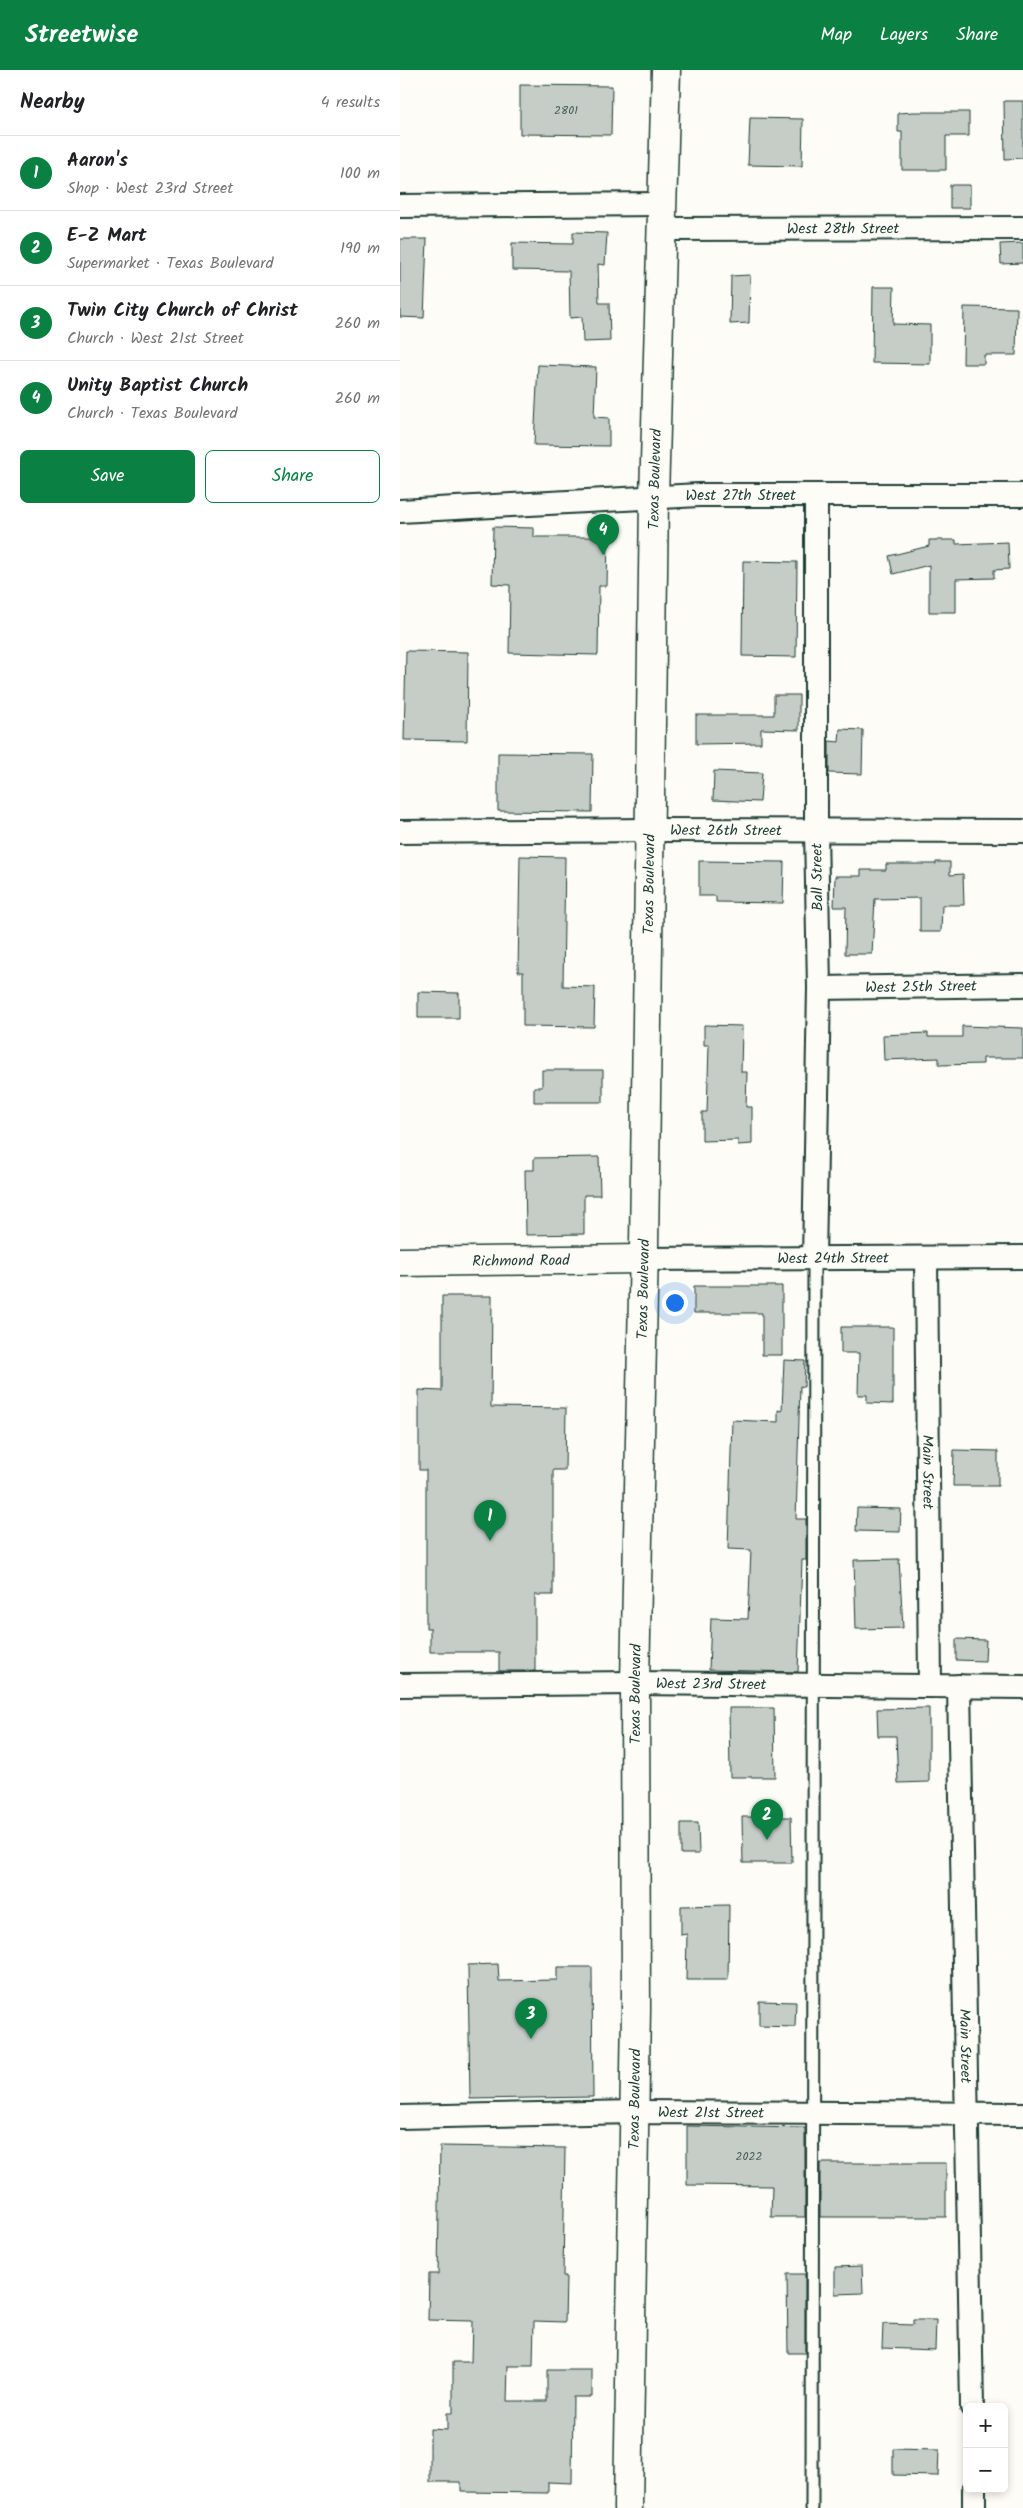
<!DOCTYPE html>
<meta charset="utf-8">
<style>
:root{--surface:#fff;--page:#f2f2f2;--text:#202124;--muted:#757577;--line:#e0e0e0;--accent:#0b8043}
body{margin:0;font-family:Kalam,sans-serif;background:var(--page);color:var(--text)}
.controls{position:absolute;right:15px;bottom:15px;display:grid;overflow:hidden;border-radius:8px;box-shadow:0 2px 8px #0003}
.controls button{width:45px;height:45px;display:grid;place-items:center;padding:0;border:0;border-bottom:1px solid var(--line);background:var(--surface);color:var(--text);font:25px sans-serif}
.you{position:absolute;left:274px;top:1232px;width:18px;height:18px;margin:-12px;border:4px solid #fff;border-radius:50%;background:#1a73e8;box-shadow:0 0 0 8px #1a73e833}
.badge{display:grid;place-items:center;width:32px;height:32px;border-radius:50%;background:var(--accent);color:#fff;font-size:16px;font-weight:700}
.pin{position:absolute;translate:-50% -41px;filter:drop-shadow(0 1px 2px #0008)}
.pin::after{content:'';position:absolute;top:26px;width:18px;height:15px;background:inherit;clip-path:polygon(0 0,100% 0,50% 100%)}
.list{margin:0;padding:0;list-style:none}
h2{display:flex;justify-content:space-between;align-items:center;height:65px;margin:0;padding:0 20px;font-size:21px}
h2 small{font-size:16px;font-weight:400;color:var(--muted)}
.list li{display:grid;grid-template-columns:32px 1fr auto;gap:15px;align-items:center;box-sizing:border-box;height:75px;padding:0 20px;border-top:1px solid var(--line)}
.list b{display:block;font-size:19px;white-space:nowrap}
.list p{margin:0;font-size:16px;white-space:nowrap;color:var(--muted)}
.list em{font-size:16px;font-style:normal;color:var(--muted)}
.actions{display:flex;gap:10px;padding:15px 20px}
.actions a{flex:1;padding:11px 0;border:1px solid var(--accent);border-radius:8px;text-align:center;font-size:18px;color:var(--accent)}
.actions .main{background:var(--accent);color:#fff}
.map{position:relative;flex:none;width:623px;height:2438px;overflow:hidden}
header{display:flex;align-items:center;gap:30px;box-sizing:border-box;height:70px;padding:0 25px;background:var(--accent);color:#fff}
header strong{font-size:24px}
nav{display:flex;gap:28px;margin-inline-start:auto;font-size:18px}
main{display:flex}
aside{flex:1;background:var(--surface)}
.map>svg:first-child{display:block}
.building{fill:#c6cdc7;stroke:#1f3d34}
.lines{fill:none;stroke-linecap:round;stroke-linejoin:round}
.lane-casing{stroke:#1f3d34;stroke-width:15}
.street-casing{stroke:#1f3d34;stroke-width:26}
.secondary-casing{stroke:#1f3d34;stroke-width:31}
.lane{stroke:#fdfcf7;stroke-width:11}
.street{stroke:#fdfcf7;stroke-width:22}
.secondary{stroke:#fdfcf7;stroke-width:28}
.labels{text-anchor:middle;stroke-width:5;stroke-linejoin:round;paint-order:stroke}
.number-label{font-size:12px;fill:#496159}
.street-label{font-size:15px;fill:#1f3d34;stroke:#fdfcf7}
</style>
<header>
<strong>Streetwise</strong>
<nav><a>Map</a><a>Layers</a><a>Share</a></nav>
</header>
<main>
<aside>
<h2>Nearby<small>4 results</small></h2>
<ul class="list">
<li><span class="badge">1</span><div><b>Aaron's</b><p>Shop · West 23rd Street</p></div><em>100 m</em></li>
<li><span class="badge">2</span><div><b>E-Z Mart</b><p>Supermarket · Texas Boulevard</p></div><em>190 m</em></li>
<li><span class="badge">3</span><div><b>Twin City Church of Christ</b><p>Church · West 21st Street</p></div><em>260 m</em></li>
<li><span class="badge">4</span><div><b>Unity Baptist Church</b><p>Church · Texas Boulevard</p></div><em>260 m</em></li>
</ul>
<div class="actions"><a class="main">Save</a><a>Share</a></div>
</aside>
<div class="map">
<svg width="623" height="2438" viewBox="0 0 623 2438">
<rect width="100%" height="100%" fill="#fdfcf7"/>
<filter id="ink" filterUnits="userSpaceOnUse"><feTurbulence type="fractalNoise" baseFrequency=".02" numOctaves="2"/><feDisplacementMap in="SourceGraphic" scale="10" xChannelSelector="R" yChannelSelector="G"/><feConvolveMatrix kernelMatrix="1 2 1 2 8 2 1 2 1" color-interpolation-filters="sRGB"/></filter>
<g filter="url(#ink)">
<path class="building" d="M120 15 212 16 211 65 120 64Z
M604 31H623V88L605 89Z
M513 42H569V66H546V100H502V62H498V43Z
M350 48 403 49 402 96 348 95Z
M550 115H570V138H550Z
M173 162 207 163 205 195 198 194 199 233H209L210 271 183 272 182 247 170 248 169 201 112 200V173L173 174Z
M0 169H27L24 248 0 247Z
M623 173V193L601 194 600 174Z
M350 205 349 253 330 254 331 206Z
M473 217H494L493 254 530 255V294L472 293Z
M564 237 617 238 616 285H584V294H563Z
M138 295 196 297 194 347 209 348V376L134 375Z
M93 457 134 458V467H208L207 516H199L198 585 109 583 110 515 92 514Z
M529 470H556V474L608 472 609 499 594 500V508L556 509V542H529V495L493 504 489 486 529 476Z
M343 491 397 492 396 587 342 586Z
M6 581 68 582 67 671 4 670Z
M374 625H399V660L361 659V673L296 674V645H374Z
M440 659 463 660 462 704 429 703V671L439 672Z
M98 683 193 684 192 742 98 741Z
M314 701 362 703 360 732 313 730Z
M120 786 165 787 163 916 195 917 194 957 123 956V902H118Z
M299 791 384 792 383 833 316 832V826H299Z
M536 792H550V805L563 804 564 835H542L541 862H520V828L475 829 472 884H445L446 837H434L435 806H461V800H486V794H536Z
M18 922 59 923V948H18Z
M304 955 342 956 341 1002H347L346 1037H352V1074L338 1075V1070L302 1071V1042H307L309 975H304Z
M562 956 623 958V988H583V994L539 995V988L484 990 483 965 528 963V967H562Z
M142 1000H203V1032H134V1017H142Z
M199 1087 200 1125H184V1164L126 1165 125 1100H134V1088Z
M294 1216H382V1285H362V1243H294Z
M42 1226H92L91 1337 166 1338 165 1400H153V1525H135V1601H99V1582H30V1558H26V1400H19V1320L42 1321Z
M441 1257H493V1334L467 1333V1325H458L459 1283H441Z
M384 1290 405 1291 404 1317 400 1316 396 1449H406V1490H402L398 1602 309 1600 311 1548 348 1549 351 1480 328 1479 332 1350 378 1352V1340L382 1341Z
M554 1380 598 1381V1416H553Z
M457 1438 501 1439 500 1462 456 1461Z
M499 1489 503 1558 456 1559 454 1490Z
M556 1569 586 1570 585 1591 556 1590Z
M329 1638H374L375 1707H330Z
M529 1638V1712L498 1713 496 1666H478L477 1639Z
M342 1747H391L392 1793H343Z
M281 1753H298L299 1784H281Z
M329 1835 328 1910H286L287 1864 281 1865V1836Z
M98 1894 99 1911 157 1910V1897H192L193 2027 70 2029 68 1895Z
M359 1931 396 1932 395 1957 359 1956Z
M287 2056 405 2058V2147H371L372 2116 287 2115Z
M40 2076 165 2078 163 2206H166L165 2252 134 2251 133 2296H108L107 2331H147V2300H192V2327H173L172 2413 148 2412V2423L61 2422V2412H30V2359L47 2360V2343H53V2292H71L72 2251 28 2250 29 2204H38Z
M420 2093H546V2147H420Z
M462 2196 463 2223 435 2224V2197Z
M387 2204H405V2283H388Z
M513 2250H536L535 2280 482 2278 483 2254 513 2255Z
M493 2379 539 2380 538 2406 493 2405Z"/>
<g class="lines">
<defs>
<path id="lane" d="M412 2438 414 1189"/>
<g id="street">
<path d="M0 136 263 134"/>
<path id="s1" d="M263 159 623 158"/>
<path id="s2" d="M0 441 299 425H623"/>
<path id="s3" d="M0 762 249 760 623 761"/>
<path id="s4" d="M419 918 623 915"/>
<path id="s5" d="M526 1188 530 1615"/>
<path id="s6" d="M244 1189 623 1187"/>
<path d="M414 1189 419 918 416 760V425"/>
<path id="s7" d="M0 1615 235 1613 623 1617"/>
<path id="s8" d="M559 1616 572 2337"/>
<path id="s9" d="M0 2047 235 2042 623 2044"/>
<path d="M574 2419V2438"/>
</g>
<g id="secondary">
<path id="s10" d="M0 1192 244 1189"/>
<path id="s11" d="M228 2438 236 1939 235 1613 244 1176 254 428 266 0"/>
</g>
</defs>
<use href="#lane" class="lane-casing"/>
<use href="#street" class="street-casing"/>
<use href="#secondary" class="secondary-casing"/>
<use href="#lane" class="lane"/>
<use href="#street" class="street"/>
<use href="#secondary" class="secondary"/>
</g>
</g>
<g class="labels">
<g class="number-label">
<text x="166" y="44">2801</text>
<text x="349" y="2090">2022</text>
</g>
<g class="street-label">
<text dy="5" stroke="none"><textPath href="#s1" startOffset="180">West 28th Street</textPath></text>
<text dy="5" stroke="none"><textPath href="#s11" startOffset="2029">Texas Boulevard</textPath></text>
<text dy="5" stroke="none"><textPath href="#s2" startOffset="341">West 27th Street</textPath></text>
<text dy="5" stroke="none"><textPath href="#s3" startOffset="326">West 26th Street</textPath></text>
<text transform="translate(417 807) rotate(-91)" y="5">Ball Street</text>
<text dy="5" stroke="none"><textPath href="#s11" startOffset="1624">Texas Boulevard</textPath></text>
<text dy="5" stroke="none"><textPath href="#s4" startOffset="102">West 25th Street</textPath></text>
<text dy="5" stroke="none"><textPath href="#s6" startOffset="189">West 24th Street</textPath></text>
<text dy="5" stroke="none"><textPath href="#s10" startOffset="121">Richmond Road</textPath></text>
<text dy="5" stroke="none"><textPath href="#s11" startOffset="1219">Texas Boulevard</textPath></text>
<text dy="5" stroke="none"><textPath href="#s5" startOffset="214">Main Street</textPath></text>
<text dy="5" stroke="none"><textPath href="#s7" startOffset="311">West 23rd Street</textPath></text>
<text dy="5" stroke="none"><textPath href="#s11" startOffset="814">Texas Boulevard</textPath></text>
<text dy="5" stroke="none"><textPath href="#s8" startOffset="360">Main Street</textPath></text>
<text dy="5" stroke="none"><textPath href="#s11" startOffset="409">Texas Boulevard</textPath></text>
<text dy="5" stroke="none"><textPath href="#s9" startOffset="311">West 21st Street</textPath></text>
</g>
</g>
</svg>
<div class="controls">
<button>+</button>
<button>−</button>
</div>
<div class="you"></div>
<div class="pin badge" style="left:90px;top:1471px">1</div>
<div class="pin badge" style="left:367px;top:1770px">2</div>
<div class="pin badge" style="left:131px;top:1969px">3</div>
<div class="pin badge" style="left:203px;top:485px">4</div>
</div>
</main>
